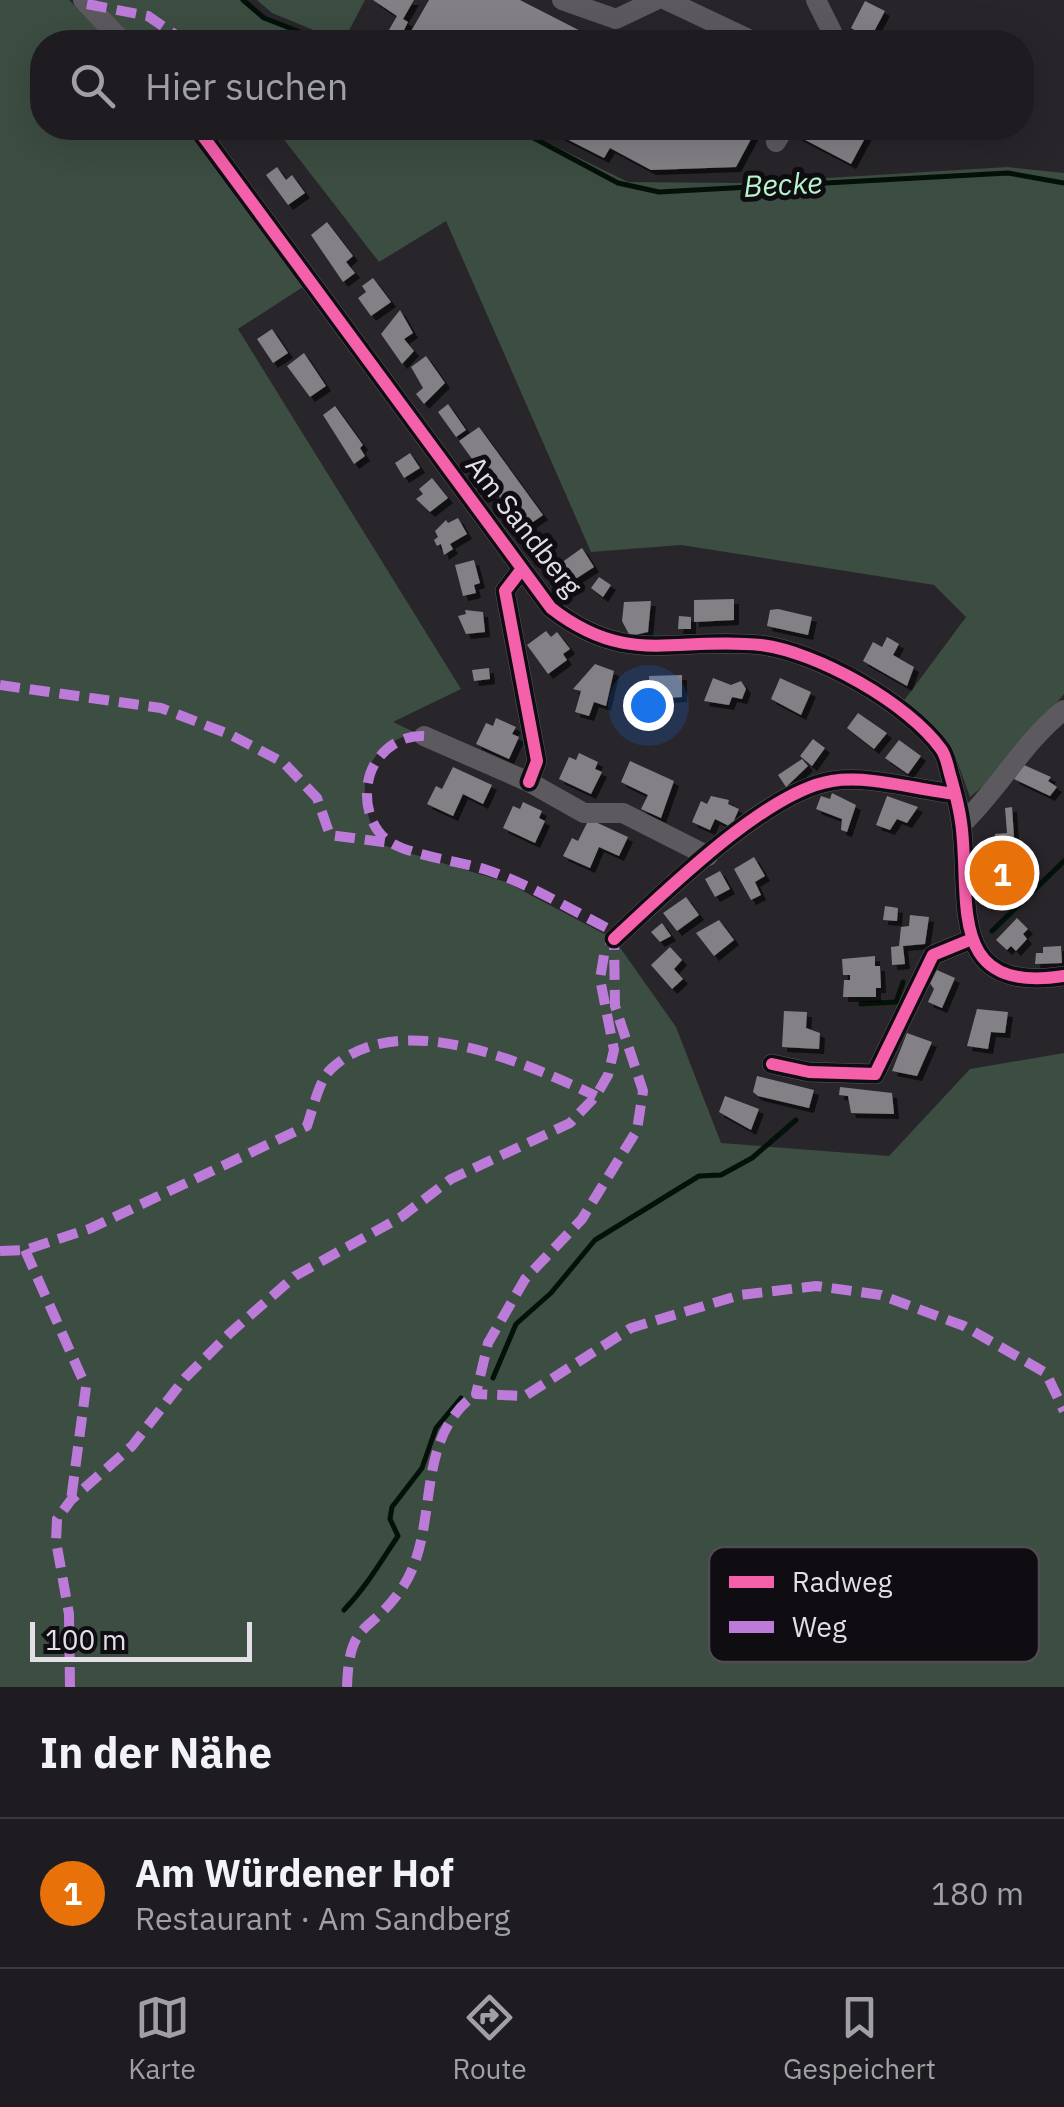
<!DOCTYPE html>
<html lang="de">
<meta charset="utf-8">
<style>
:root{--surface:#1e1c20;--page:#262529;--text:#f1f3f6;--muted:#a1a1a5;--line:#3c3a3e;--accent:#a29ea5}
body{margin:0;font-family:"IBM Plex Sans",sans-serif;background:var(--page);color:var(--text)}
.scale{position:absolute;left:30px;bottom:25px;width:222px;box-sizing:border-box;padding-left:10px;border:5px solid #e3dfe7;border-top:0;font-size:28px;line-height:35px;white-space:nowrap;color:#e3dfe7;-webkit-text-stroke:8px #100d12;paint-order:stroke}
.you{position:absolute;left:648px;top:705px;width:35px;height:35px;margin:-25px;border:8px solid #fff;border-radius:50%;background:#1a73e8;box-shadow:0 0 0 15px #1a73e833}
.badge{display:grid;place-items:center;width:65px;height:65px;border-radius:50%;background:var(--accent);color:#fff;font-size:32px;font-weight:700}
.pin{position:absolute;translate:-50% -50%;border:5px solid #fff;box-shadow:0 2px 10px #0006}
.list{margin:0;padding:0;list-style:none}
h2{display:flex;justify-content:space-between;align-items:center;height:130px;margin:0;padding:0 40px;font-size:42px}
h2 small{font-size:32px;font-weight:400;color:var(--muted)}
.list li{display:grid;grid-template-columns:65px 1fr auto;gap:30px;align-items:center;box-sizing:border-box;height:150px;padding:0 40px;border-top:2px solid var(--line)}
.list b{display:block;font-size:38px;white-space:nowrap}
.list p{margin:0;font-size:32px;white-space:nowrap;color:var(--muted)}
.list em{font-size:32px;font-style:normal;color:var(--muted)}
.icon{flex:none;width:55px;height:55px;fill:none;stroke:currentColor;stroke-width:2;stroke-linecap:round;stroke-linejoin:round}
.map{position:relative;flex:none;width:1064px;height:1687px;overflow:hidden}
.search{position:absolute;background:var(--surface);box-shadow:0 10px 40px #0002;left:30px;right:30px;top:30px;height:110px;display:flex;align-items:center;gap:25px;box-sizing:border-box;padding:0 35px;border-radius:40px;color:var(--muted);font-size:38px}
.sheet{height:280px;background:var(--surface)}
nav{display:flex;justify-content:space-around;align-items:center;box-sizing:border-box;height:140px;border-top:2px solid var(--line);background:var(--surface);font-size:28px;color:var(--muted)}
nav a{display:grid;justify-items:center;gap:5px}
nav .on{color:var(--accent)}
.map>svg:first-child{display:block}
.green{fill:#3c4d42}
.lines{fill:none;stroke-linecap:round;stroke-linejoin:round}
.stream{stroke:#041108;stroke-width:5}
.building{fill:#838086;filter:url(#shadow)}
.minor{stroke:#5c5a5e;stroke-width:20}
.quiet{stroke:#bd7bd9;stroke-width:10;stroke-dasharray:20 10;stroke-linecap:butt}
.cycleway-casing{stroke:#100d12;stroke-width:19}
.cycleway{stroke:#f560ab;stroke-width:12}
.labels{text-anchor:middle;stroke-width:10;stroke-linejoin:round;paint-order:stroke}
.street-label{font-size:28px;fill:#e3dfe7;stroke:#100d12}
.water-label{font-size:30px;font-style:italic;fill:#b7f3cb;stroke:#100d12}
.key{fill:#100d12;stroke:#4f4c52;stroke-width:2.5}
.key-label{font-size:28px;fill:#e3dfe7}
</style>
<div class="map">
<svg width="1064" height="1687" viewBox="0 0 1064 1687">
<defs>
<filter id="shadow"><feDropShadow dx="5" dy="5" stdDeviation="0" flood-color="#0009"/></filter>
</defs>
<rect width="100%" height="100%" fill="#28252b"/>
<path class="green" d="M0 0H69L110 42H42V128H188L306 285 238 329 461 689 393 722 416 733C356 748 356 795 379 844L506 882 614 939 676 1027 721 1143 889 1156 970 1069 1064 1053V1687H0Z
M92 0H243L268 21 323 42H135Z
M257 0H365L343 42 272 13Z
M275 128H518L628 182 744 183 1007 167 1064 173V694L1000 772 970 797 954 753 903 702 966 617 934 585 681 545 591 552 446 221 379 262Z"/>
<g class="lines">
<path class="stream" d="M243 0 264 18 326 42
M515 128 618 183 659 192 1008 173 1064 183
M992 931 1064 861
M861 1004 896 1002 903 982
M493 1378 516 1324 551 1293 595 1240 699 1176 721 1175 752 1158 796 1120
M344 1610C366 1587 380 1563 398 1536L390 1519 392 1507 422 1468 436 1428 461 1398"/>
</g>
<path class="building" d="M373 0H414L403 19 408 22 404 30 410 33 429 0H520L602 42H382L397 16Z
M865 1 885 11 870 39 851 28Z
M545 128H757L736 167 651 170 610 148 604 158Z
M794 128H867L870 129 851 164 792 133Z
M277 167 286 180 292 175 305 193 288 205 266 175Z
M327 222 353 256 346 262 355 273 343 282 311 235Z
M373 278 391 302 371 316 358 298 366 292 362 286Z
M400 310 413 333 404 339 414 351 402 364 381 334Z
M272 329 288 353 273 363 257 339Z
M304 353 326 386 310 397 287 366Z
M426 356 445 383 424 404 416 394 423 388 411 367Z
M448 404 466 430 456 437 438 412Z
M335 406 363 445 360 448 365 456 354 464 323 415Z
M479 427 543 515 523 529 459 441Z
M410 453 420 468 404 478 395 463Z
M432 478 448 498 430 512 416 499 423 494 419 489Z
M458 518 467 534 450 544 453 549 444 555 441 544 437 546 434 540 438 537 435 531 446 520 448 523Z
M582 548 594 567 574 580 561 563Z
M474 560 480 583 474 585 476 593 463 596 455 565Z
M599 577 611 585 603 597 591 588Z
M734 599V620L694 622V600Z
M651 601 648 632 630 636 622 621 624 602Z
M778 609 812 617 808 635 767 626 770 610Z
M465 610 483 612 485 632 466 634 458 616 466 614Z
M679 616 691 617V629H678Z
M546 631 551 637 557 632 570 649 563 654 567 660 548 674 527 645Z
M887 637 899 644 893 655 914 667 907 686 863 661 873 642 882 647Z
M595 664 614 671 606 706 594 702 589 716 575 712 581 691 573 689Z
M489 668 490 679 474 681 472 670Z
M682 675V697L650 699 649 676Z
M713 678 731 685 741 681 746 689 742 699 732 697 729 705 704 701Z
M780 678 811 692 801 715 771 699Z
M858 713 887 733 874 749 847 728Z
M496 718 516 727 512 734 519 737 509 759 476 744 486 723 493 726Z
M813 739 825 748 812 766 800 756Z
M899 740 921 756 908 774 885 758Z
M579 753 598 762 595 769 602 772 591 794 559 779 569 757 576 760Z
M802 759 808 766 786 787 778 775Z
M630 761 674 781 661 818 641 809 648 795 621 782Z
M1024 765 1051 777 1048 781 1057 787 1050 796 1014 779Z
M453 767 492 785 483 804 463 794 453 816 427 804 436 786 442 789Z
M832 793 856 805 847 832 841 830 842 819 816 809 821 796 830 799Z
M711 796 729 800 728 804 739 809 731 827 715 819 710 830 692 822 701 801 707 804Z
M887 796 918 807 907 823 897 819 890 830 876 825Z
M523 802 542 811 539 818 545 821 535 843 503 828 513 806 520 809Z
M1012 807 1016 867H1023L1025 883H1011L1012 896 985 899 981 856 996 854 995 834 1007 833 1005 808Z
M589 819 628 837 619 856 599 847 590 868 563 856 572 838 578 841Z
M754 857 765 876 755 882 761 895 751 900 734 869Z
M720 871 730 889 715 897 705 879Z
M686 897 699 915 677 931 663 913Z
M885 906 898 908 897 921 883 920Z
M910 915 929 917 925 944 903 946 905 964 892 965 891 947 899 946 901 927 909 926Z
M1017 918 1028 929 1023 934 1027 939 1016 951 1011 946 1007 950 996 940Z
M719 920 734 940 714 956 696 933Z
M662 923 671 936 660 942 651 932Z
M1061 946 1062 963 1035 964 1036 953H1043V947Z
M670 947 682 960 674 969 683 979 672 989 651 965Z
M875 956V966H880L881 988H876V997H843L844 980H850V975H843L842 959Z
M937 970 955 978 942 1008 928 1002 934 989 929 982Z
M977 1009 1008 1012 1005 1033 991 1032 988 1049 967 1046Z
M784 1011 807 1012 806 1028 820 1033 819 1049 782 1047Z
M907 1033 932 1042 917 1076 892 1071Z
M757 1076 814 1090 809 1108 758 1096 753 1092Z
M840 1087 892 1093 894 1114 851 1113 848 1096 839 1095Z
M725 1096 759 1109 751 1130 719 1112Z"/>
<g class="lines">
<path class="minor" d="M83 0 123 42
M562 0 616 19 656 0
M666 0 755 42
M816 0 832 32 831 42
M197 128 551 608C628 668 675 636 761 645 817 652 908 703 941 749 947 757 948 769 951 778 955 792 959 807 961 822 972 897 943 995 1064 976
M776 142 784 128
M521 570 505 591 537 761 529 782
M424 736 529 782 584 813H623L708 856
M962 824C999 789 1023 742 1064 710
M614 939C664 893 766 791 832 781 870 775 917 790 955 794
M772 1064 809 1072 875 1074 933 955 972 939"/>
<path class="quiet" d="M87 4 148 16 186 42
M0 685 161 708 231 735 284 763 317 798 330 835 390 843
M424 736C406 735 389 744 378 759 360 782 364 826 390 842 412 856 460 861 487 870 532 885 576 913 619 934
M25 1250 86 1387 71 1500
M0 1251 25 1250 89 1229 307 1126C313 1109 319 1080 331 1069 398 1005 528 1064 596 1096
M70 1687 69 1614 56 1541 57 1519 71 1500 132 1446 185 1378 230 1333 295 1276 401 1217 451 1179 570 1123 596 1096 608 1075 614 1050 600 979 604 955 614 939 615 1006 643 1091 637 1130 582 1219 525 1279 488 1343 476 1394 525 1396 631 1328 740 1295 816 1286 881 1295 964 1326 1046 1373 1064 1411
M347 1687C349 1620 368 1636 400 1591 443 1532 410 1441 476 1394"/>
<defs>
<path id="cycleway" d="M197 128 551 608C628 668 675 636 761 645 817 652 908 703 941 749 947 757 948 769 951 778 955 792 959 807 961 822 972 897 943 995 1064 976
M521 570 505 591 537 761 529 782
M614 939C664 893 766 791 832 781 870 775 917 790 955 794
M772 1064 809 1072 875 1074 933 955 972 939"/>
</defs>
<use href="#cycleway" class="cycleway-casing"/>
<use href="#cycleway" class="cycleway"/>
</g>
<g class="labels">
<g class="street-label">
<text transform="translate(524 526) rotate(52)" y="10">Am Sandberg</text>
</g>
<g class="water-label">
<text transform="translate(783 185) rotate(-3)" y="10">Becke</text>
</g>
</g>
<rect x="709" y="1547" width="330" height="115" rx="15" class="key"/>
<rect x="729" y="1576" width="45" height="12" fill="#f560ab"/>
<rect x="729" y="1621" width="45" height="12" fill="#bd7bd9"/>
<g class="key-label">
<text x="792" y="1592">Radweg</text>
<text x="792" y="1637">Weg</text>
</g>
</svg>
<div class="scale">100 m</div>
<div class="you"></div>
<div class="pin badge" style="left:1002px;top:873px;background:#e8710a">1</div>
<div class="search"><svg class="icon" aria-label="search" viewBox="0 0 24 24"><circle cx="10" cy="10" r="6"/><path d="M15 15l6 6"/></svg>Hier suchen</div>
</div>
<section class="sheet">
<h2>In der Nähe<small></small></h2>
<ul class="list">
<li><span class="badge" style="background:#e8710a">1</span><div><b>Am Würdener Hof</b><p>Restaurant · Am Sandberg</p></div><em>180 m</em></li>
</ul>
</section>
<nav>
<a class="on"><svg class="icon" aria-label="map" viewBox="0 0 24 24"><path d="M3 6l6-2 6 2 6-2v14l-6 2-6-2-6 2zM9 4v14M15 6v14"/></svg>Karte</a>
<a><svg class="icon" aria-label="directions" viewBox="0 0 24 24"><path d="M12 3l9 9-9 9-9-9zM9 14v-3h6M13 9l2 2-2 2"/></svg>Route</a>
<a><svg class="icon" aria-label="saved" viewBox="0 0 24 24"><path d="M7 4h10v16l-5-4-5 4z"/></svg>Gespeichert</a>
</nav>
